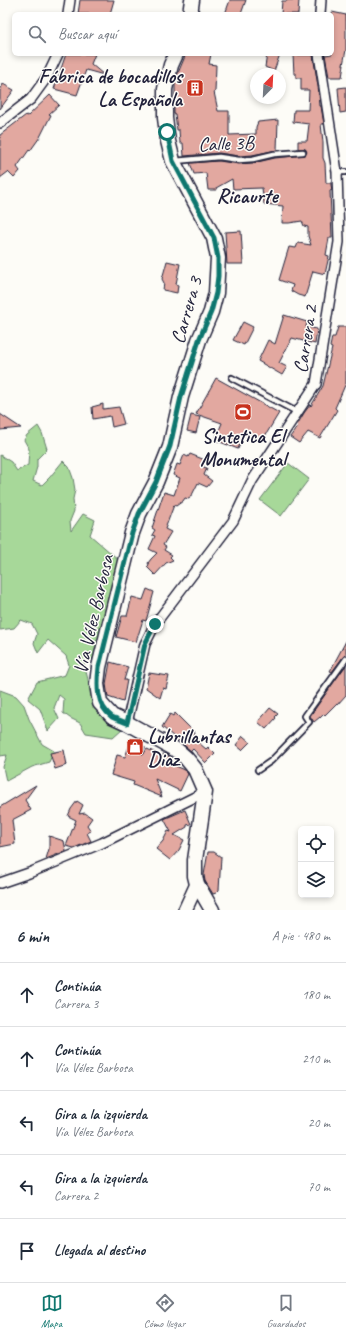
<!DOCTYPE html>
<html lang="es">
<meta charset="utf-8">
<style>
:root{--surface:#fff;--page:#f2f2f3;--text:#1f2937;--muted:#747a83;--line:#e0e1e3;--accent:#0f766e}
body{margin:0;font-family:Caveat,sans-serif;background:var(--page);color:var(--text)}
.controls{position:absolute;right:12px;bottom:12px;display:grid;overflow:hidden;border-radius:6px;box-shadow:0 2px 6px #0003}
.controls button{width:36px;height:36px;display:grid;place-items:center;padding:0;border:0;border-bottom:1px solid var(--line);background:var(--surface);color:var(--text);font:20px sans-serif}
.compass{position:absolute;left:250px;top:68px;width:36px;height:36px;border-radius:50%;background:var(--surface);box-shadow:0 2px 6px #0003;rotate:24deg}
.stop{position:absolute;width:12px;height:12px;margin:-9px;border:3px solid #0f766e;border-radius:50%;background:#fff}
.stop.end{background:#0f766e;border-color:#fff;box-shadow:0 1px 4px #0008}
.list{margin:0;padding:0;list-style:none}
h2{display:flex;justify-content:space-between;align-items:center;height:52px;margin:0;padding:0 16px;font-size:17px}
h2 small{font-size:13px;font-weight:400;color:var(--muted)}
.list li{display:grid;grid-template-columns:26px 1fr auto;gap:12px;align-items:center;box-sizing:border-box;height:64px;padding:0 16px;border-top:1px solid var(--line)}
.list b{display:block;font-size:15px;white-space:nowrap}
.list p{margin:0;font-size:13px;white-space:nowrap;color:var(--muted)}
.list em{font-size:13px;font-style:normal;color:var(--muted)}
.icon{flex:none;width:22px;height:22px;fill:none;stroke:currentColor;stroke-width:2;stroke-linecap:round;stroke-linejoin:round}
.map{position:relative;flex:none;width:346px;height:910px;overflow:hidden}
.search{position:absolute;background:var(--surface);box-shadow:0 2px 6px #0003;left:12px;right:12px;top:12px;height:44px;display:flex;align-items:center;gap:10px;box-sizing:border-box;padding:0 14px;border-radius:6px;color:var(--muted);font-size:15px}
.sheet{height:372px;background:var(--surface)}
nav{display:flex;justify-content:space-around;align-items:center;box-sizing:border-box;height:56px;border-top:1px solid var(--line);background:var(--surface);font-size:11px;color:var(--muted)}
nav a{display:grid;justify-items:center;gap:2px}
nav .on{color:var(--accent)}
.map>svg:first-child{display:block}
.green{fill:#a7d899;stroke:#647d6a}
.building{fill:#e2a8a0;stroke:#22223b}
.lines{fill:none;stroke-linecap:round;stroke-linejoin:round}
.lane-casing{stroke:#22223b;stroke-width:8}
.street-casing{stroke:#22223b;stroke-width:12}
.secondary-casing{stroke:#22223b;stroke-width:16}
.primary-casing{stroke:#22223b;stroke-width:17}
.lane{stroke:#fdfcf7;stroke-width:4.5}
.street{stroke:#fdfcf7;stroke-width:9}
.secondary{stroke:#fdfcf7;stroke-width:13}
.primary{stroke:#fdfcf7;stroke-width:14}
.route{stroke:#0f766e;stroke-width:5}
.labels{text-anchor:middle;stroke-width:3;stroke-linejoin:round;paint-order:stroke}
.poi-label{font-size:20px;font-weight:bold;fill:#22223b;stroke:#fdfcf7;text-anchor:end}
.street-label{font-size:20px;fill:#22223b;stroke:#fdfcf7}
.neighbourhood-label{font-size:21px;font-weight:bold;fill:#22223b;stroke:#fdfcf7}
</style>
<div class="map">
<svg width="346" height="910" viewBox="0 0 346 910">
<rect width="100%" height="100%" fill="#fdfcf7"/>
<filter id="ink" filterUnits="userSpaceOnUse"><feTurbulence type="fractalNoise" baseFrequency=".025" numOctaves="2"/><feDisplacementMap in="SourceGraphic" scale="8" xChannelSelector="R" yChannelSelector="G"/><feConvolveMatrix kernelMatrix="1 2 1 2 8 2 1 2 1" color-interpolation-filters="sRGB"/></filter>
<g filter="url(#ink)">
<path class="green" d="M38 426 42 433 47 449 37 459V467L33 481 42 485 50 477 63 461 69 467 73 478 75 490 73 499 74 511 70 521 71 531 83 514 95 520 90 535 119 560C109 593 102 626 93 659L84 663 91 692 100 714 123 728 113 737 86 733 80 723 70 718 63 713 64 699 59 695 54 708 59 719 48 731 40 709 28 699 37 682 65 675 69 665 66 656 48 640 38 653 34 643 37 634 32 624 21 620 14 628 0 630V455L11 462 17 471 28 465 29 449 24 440 27 435Z
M288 463 309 479 281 516 260 500Z
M0 690 16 696 24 705 29 719 42 744 54 751 49 762 32 767 6 781 3 767 7 755 0 756Z"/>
<path class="building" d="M80 0H114L110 14H78Z
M230 0H246L241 14H225Z
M287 0H299L298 14H281L282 1H287Z
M332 12 346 15V50L343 65H344L342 77H329L325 55 332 54Z
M66 54H95L91 64 104 75 86 70 77 95 54 89Z
M186 54H211L209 64 216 65 215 92H214L218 111H229V135L256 134V127L258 122 278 120 277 150 252 155 239 156 219 153 184 156 183 143H180L179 130H177L175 114H174V98H175V84L178 73Z
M267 54H280L274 71 265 67Z
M293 55H313L319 93 320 106H321L324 124H321L323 142V158L325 163 326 183H331V185L332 190 330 191 332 238H329L326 255 329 256 325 274 313 271 305 297 298 295 291 291 293 285 279 280 289 247 296 248 298 243 311 245 308 236V227L304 226 302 221 289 223H282L283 206 264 204 262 188 233 189 232 179 216 188 217 190H208L206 173 194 174 190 163 219 161 239 164 253 163 275 158 305 155 307 152 305 149H298V141H307L309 124 293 122 294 110H308L309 90H301V78H296V74H294Z
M3 84 14 90 0 109V91Z
M346 87V112L340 113 338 88Z
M50 95 59 105 49 114 51 115 40 137 30 151 29 150 17 167 20 171 14 178 8 172 0 178V135L26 115 28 116Z
M241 231 243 264H227L225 232Z
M167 261 180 264 176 284 178 285 177 293 163 290 164 283 162 279Z
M284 315 307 322 306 327 317 329 315 344 292 338 279 363 287 367 282 375 258 361 268 340 275 344Z
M243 322 253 327 244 345 233 340Z
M338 327H346V383L335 408 337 410 320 438 308 432 299 443 290 437 298 426 297 425 304 413 310 405 311 406 323 386 332 348 330 347 332 337H335Z
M216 378 279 413 262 441 245 432 238 449 215 440 222 423 196 414Z
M103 404V409L119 407 124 424 112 427 110 416 93 419 92 407Z
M0 414 21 428 0 430Z
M191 415 200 417 196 433 187 431Z
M190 454 205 460 203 467 207 468 204 475 212 481 207 487 198 483 192 495H191L189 499 185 498 183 501 176 506 174 505 165 529 171 532 163 545 166 547 164 550 172 555 170 557 173 560 166 563 155 575 147 567 149 565 148 563 151 559 157 553 149 549 155 536 152 535 155 530 152 528 164 492 174 495 180 478 173 475 177 464 180 465 184 455 188 457Z
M147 589 154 592 146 621 143 620 136 642 116 637 122 616H127L132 597 143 600Z
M346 641V655L343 657 332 672 330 671Z
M110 662 128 667 124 680H127L123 702 108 697 106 684Z
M346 665V695L337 705 336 704 325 715 324 714 320 718V717L314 722 310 716Z
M149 673 169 676 166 689 163 688 160 698 146 688Z
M270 708 278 714 275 717 276 718 266 729 258 722Z
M175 713 195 733 193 738 206 749 208 747 215 754 206 763 193 749 191 751 162 727 170 714 173 716Z
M243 736 250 742 242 750 236 745Z
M131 741 145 747 143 755 147 749 163 756V754L171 757 169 763 185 770 188 774 180 791 155 779 162 797 133 785 134 782 111 775 117 755 125 757Z
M64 750 67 765 55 769 50 753Z
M36 785 25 800 31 810 12 820 15 844 0 847V807Z
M77 801 83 805 79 814 85 813 92 818 87 825 91 831 87 833 91 841 74 848 66 846 76 820 68 816 71 809Z
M185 810 191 824 187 825V827L174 835 184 840 179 850 170 860 156 849 163 841 168 831 171 832 164 819Z
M49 836 64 841 66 851 46 859 49 849Z
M208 852H214L221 857 219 890 216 893 213 894 205 881 204 875Z"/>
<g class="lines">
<defs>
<path id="lane" d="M175 161 219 157 239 160 253 159 274 154 303 152
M337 172H346
M232 378 297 412
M258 770 271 761 309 722 305 716 346 659"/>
<path id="street" d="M68 14 70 0
M320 14 321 0
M0 123 31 99 47 77 58 54
M127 723 145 644 155 624 233 521 252 481 316 384 339 242 337 172 319 54
M0 883 29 873 102 843 205 792"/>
<path id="secondary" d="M185 910 197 884"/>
<path id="primary" d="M190 14 192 0
M176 54 171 65 165 89V118L168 141 173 161 214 238 218 258 216 293 211 312 199 340 181 397 170 447 156 482 139 514 132 533 99 667 97 684 100 703 112 716 127 723 178 751 186 758 195 769 205 792 195 860V876L197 884 212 910"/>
</defs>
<use href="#lane" class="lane-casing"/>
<use href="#street" class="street-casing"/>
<use href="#secondary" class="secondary-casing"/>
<use href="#primary" class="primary-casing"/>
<use href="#lane" class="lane"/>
<use href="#street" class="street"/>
<use href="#secondary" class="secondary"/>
<use href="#primary" class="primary"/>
</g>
</g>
<g class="lines" filter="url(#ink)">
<path class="route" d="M155 624 145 644 127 723C122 721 116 719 112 717 96 705 97 685 99 667L132 533 139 514 156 482 170 446 181 397 199 340 211 312 216 293 218 276V258L214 238 173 161 167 132"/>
</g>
<defs>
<symbol id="building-square" viewBox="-11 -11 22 22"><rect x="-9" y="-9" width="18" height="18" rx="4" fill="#c8321e" stroke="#fdfcf7"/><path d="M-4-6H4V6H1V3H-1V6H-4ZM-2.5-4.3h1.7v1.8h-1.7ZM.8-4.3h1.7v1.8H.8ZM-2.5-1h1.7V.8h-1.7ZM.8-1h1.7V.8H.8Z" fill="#fff"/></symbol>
<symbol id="stadium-square" viewBox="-11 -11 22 22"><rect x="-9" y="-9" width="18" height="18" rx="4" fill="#c8321e" stroke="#fdfcf7"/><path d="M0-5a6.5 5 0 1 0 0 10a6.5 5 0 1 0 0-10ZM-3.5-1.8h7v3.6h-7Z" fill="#fff"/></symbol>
<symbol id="shop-square" viewBox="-11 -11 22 22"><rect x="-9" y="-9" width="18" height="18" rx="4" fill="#c8321e" stroke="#fdfcf7"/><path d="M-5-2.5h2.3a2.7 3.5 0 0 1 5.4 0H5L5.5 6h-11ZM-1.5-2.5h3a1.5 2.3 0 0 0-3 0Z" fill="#fff"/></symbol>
</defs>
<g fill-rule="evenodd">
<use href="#building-square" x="185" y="78" width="20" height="20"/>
<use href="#stadium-square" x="233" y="402" width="20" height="20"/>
<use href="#shop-square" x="125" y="737" width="20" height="20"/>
</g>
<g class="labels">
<g class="poi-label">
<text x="182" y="83">Fábrica de bocadillos<tspan x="182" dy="23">La Española</tspan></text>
<text x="243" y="443" text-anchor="middle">Sintetica El<tspan x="243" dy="23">Monumental</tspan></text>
<text x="148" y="743" text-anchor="start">Lubrillantas<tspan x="148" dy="23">Diaz</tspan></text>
</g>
<g class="street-label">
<text transform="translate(226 143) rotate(-2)" y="7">Calle 3B</text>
<text transform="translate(186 310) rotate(-74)" y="7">Carrera 3</text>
<text transform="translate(305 339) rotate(-81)" y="7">Carrera 2</text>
<text transform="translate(93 614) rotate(-77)" y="7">Vía Vélez Barbosa</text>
</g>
<g class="neighbourhood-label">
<text x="247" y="203">Ricaurte</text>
</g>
</g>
</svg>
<div class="controls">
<button><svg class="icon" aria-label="locate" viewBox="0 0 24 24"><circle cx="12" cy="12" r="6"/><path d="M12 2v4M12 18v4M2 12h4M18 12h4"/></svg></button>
<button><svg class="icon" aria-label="layers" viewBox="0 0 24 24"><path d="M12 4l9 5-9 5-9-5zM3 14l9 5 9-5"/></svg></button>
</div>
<svg class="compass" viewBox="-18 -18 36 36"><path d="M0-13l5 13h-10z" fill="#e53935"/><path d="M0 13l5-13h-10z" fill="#747a83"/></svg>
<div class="stop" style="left:167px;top:132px"></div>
<div class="stop end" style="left:155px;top:624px"></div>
<div class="search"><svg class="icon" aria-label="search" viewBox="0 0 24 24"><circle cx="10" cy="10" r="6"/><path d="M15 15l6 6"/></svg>Buscar aquí</div>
</div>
<section class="sheet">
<h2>6 min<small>A pie · 480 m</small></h2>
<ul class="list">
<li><svg class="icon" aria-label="ahead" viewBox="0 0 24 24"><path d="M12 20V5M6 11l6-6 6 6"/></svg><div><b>Continúa</b><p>Carrera 3</p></div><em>180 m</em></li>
<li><svg class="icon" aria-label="ahead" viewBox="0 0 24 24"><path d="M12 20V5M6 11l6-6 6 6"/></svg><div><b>Continúa</b><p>Vía Vélez Barbosa</p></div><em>210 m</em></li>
<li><svg class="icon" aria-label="left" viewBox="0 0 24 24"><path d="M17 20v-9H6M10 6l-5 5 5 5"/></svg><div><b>Gira a la izquierda</b><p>Vía Vélez Barbosa</p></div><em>20 m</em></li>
<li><svg class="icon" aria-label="left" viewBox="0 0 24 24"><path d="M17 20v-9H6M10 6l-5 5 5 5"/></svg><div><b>Gira a la izquierda</b><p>Carrera 2</p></div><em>70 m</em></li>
<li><svg class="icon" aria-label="arrive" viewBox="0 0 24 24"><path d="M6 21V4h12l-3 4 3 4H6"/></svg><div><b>Llegada al destino</b></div></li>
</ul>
</section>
<nav>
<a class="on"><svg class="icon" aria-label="map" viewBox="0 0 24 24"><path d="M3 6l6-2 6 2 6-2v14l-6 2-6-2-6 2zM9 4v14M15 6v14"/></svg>Mapa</a>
<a><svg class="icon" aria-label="directions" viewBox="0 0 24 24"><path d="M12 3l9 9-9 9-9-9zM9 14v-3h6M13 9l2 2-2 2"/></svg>Cómo llegar</a>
<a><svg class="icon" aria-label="saved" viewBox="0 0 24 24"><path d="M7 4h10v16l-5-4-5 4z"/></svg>Guardados</a>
</nav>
